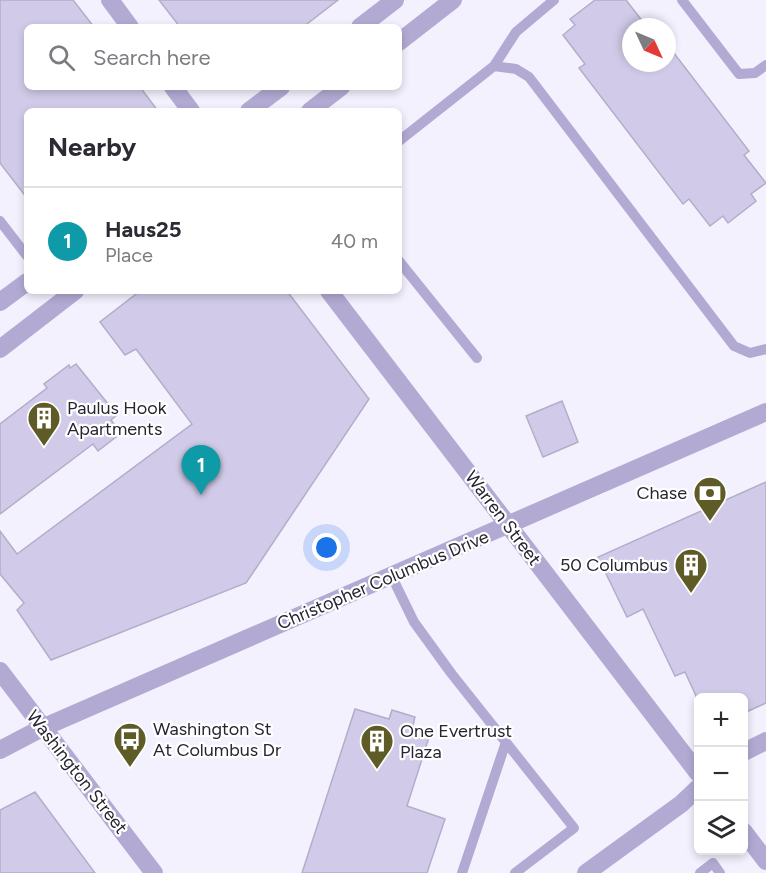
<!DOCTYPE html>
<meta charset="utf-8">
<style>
:root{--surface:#fff;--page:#f2f2f3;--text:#2b2b33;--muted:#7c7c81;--line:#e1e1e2;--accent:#2563eb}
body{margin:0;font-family:Figtree,sans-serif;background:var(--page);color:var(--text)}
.controls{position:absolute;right:18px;bottom:18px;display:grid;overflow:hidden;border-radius:9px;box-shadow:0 3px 9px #0003}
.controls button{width:54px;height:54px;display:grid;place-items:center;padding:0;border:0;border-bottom:2px solid var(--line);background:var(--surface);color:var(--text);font:30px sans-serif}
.compass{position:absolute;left:622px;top:18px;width:54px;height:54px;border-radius:50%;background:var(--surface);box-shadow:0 3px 9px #0003;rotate:134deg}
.you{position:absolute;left:327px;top:548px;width:21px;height:21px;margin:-15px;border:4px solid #fff;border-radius:50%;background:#1a73e8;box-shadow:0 0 0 9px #1a73e833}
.badge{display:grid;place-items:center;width:39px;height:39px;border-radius:50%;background:var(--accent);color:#fff;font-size:20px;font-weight:700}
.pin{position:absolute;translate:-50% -50px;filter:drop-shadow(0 2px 3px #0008)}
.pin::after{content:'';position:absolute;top:32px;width:21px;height:18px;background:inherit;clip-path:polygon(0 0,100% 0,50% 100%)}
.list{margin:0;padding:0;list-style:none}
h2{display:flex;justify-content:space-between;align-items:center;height:78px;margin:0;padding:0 24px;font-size:26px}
h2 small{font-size:20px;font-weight:400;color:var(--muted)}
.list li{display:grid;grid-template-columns:39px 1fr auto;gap:18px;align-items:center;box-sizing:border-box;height:108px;padding:0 24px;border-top:2px solid var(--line)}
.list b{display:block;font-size:22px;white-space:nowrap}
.list p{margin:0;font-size:20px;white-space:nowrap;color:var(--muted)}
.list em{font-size:20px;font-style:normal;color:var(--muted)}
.icon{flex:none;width:33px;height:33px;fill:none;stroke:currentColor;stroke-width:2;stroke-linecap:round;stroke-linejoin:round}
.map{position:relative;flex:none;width:766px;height:873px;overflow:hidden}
.search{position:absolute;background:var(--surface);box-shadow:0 3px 9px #0003;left:24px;top:24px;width:378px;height:66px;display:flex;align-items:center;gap:15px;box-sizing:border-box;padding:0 21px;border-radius:9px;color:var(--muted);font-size:22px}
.panel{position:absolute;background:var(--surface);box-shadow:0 3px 9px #0003;left:24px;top:108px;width:378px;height:186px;border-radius:9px}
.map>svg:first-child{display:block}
.building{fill:#d1cbe9;stroke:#b3adca;stroke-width:1.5}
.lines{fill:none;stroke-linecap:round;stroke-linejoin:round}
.service{stroke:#b3aad4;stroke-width:10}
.minor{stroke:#b3aad4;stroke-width:18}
.tertiary{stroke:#b3aad4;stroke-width:18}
.labels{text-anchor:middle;stroke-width:4.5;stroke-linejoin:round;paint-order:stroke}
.poi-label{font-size:18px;fill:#272530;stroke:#fff;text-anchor:start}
.street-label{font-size:18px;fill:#272530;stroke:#fff}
</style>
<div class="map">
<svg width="766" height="873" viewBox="0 0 766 873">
<rect width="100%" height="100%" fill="#f4f1fe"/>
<path class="building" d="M0 0H73L94 27H27V87H140L158 111H27V198L0 163Z
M159 0H338L303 27H180Z
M595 0H626L647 27H631V63H667V44L749 151 744 155 766 183 751 194 756 201 728 223 723 216 710 226 689 199 683 204 579 68 585 64 563 35 575 25 570 19Z
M140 291H287L369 399 246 583 51 660 17 610 24 603 0 574V531L17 554 192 424 136 349 125 355 100 322Z
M76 364 117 415 111 420 121 433 98 451 93 444 0 514V424L47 388 44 384 69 365 70 368Z
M562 401 578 442 543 457 526 416Z
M766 482V703L744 713V698H697L685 672 675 676 643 609 627 617 598 557Z
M355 709 389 719 392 710 415 717 412 729 430 734 407 806 445 819 427 873H302Z
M35 792 95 873H0V810Z"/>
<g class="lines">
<path class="service" d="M682 0 739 74 755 73 766 65
M494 66 516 32 554 0
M399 141 494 66 516 69 529 77 734 346 750 353 766 349
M0 221 27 256
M399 261 477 358
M392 577 414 622 451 673 574 828 515 873
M462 873 506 742
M700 873 713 863 720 873"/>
<path class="minor" d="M110 0 130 27
M173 87 191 111
M329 291 698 773
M744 752 766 741
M744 832 766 861
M586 873 681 804 698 788"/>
<path class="tertiary" d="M360 27 395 0
M399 42 453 0
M249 111 281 87
M310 111 341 87
M0 302 27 282
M0 349 75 291
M0 671 154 873
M0 750 42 728 766 412"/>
</g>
<defs>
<symbol id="building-pin" viewBox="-11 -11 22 30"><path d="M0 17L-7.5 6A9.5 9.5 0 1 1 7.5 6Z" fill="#5e5b27" stroke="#fff"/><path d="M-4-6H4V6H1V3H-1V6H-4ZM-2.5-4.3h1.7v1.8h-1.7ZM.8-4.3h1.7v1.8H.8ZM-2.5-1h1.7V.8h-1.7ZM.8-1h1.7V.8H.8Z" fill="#fff"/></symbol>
<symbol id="bank-pin" viewBox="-11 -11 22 30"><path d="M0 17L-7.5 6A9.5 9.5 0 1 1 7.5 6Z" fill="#5e5b27" stroke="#fff"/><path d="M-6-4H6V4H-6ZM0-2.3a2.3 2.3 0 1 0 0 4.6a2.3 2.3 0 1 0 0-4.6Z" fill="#fff"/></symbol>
<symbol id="bus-pin" viewBox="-11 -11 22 30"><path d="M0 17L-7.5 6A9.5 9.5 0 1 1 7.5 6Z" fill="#5e5b27" stroke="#fff"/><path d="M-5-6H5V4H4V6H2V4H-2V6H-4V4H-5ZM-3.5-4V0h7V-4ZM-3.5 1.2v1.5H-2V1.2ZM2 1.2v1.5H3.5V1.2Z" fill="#fff"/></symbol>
</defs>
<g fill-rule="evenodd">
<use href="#building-pin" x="25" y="399" width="38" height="52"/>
<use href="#bank-pin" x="691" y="474" width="38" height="52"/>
<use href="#building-pin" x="672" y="546" width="38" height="52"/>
<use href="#bus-pin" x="111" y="720" width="38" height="52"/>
<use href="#building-pin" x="358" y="722" width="38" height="52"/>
</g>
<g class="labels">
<g class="poi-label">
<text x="67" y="414">Paulus Hook<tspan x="67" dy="21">Apartments</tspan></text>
<text x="687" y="499" text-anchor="end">Chase</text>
<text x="668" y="571" text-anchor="end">50 Columbus</text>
<text x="153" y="735">Washington St<tspan x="153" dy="21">At Columbus Dr</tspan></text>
<text x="400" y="737">One Evertrust<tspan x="400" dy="21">Plaza</tspan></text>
</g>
<g class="street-label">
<text transform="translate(503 518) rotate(53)" y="6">Warren Street</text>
<text transform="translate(383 580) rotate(-23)" y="6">Christopher Columbus Drive</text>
<text transform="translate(77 772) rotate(52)" y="6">Washington Street</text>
</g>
</g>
</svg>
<div class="controls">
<button>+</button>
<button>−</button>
<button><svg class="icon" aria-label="layers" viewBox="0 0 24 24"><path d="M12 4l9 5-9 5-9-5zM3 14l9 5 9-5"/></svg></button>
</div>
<svg class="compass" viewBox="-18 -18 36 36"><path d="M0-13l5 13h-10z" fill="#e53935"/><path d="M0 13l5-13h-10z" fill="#7c7c81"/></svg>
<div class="you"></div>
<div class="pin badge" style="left:201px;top:495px;background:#0f9aa8">1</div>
<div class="search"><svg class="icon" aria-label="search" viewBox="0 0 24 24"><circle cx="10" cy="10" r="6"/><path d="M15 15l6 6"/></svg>Search here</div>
<section class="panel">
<h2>Nearby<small></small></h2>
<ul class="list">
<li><span class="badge" style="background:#0f9aa8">1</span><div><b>Haus25</b><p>Place</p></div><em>40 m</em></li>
</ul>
</section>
</div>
